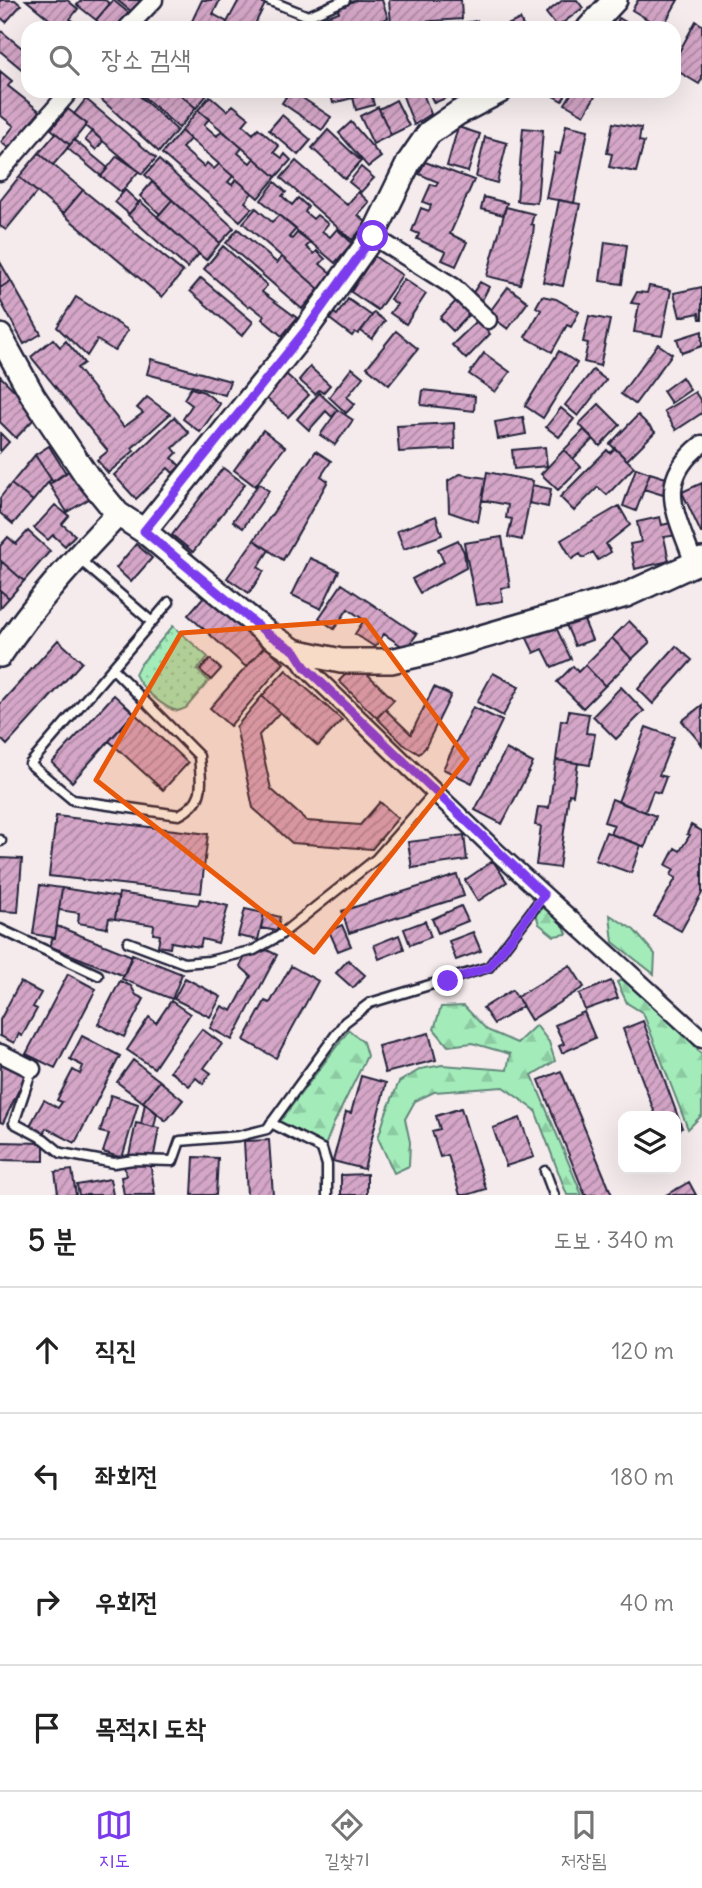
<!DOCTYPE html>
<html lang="ko">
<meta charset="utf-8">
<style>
:root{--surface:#fff;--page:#f6f6f6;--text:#222;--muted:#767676;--line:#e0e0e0;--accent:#7c3aed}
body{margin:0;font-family:Delius,"Poor Story",sans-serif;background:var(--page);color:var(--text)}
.controls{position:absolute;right:21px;bottom:21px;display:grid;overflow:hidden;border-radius:14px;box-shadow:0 7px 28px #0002}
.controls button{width:63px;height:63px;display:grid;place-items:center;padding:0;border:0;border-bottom:2px solid var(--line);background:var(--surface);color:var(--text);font:35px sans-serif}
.stop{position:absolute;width:21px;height:21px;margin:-16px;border:5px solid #7c3aed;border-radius:50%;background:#fff}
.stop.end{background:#7c3aed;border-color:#fff;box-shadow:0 2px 7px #0008}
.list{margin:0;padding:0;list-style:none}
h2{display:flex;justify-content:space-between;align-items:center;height:91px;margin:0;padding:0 28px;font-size:30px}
h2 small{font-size:23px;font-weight:400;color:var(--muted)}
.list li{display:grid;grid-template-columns:46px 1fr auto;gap:21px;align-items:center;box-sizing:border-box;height:126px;padding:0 28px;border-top:2px solid var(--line)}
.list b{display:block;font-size:26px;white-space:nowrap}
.list em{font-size:23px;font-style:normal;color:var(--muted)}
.icon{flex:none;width:38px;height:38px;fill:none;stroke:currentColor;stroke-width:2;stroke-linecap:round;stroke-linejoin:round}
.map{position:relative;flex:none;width:702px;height:1195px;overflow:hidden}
.search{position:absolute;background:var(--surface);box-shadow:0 7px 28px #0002;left:21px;right:21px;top:21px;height:77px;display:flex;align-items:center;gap:18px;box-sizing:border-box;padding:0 24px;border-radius:21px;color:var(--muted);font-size:26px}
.sheet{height:595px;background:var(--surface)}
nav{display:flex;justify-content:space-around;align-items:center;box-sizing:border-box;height:98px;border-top:2px solid var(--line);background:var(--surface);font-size:19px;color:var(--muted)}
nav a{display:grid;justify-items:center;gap:4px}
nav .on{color:var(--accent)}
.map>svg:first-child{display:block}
.grass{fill:url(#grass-dots);stroke:#62877a;stroke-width:2}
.forest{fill:url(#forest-firs);stroke:#62877a;stroke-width:2}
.building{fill:url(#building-hatch);stroke:#22223b;stroke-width:2}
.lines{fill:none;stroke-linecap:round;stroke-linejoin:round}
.lane-casing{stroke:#22223b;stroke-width:13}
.street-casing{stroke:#22223b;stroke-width:21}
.secondary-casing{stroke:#22223b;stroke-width:28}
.lane{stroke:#fdfcf7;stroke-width:8}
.street{stroke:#fdfcf7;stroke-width:16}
.secondary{stroke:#fdfcf7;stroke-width:23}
.route{stroke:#7c3aed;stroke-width:9}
.marked{fill:#e8590c;fill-opacity:0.2;stroke:#e8590c;stroke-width:5;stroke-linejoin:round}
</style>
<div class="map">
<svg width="702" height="1195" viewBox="0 0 702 1195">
<defs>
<pattern id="grass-dots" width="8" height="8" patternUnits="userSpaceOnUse" patternTransform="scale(1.75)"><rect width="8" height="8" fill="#a3ecba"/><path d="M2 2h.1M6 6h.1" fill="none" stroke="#8ccaa1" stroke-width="1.8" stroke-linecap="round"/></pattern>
<pattern id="forest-firs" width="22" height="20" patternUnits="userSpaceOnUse" patternTransform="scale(1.75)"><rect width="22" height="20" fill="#a3ecba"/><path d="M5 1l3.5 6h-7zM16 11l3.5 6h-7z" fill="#8ccaa1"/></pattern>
<pattern id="building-hatch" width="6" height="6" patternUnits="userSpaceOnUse" patternTransform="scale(1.75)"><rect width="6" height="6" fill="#d5a6c7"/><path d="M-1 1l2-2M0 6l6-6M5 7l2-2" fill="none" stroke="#ac87a3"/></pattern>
</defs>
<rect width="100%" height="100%" fill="#f5ebed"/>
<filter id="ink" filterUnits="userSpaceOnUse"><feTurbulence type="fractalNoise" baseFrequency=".0143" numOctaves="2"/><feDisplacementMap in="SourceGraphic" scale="14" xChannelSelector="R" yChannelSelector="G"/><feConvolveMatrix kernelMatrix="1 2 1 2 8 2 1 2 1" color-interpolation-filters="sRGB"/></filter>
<g filter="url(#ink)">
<path class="grass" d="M173 626 208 657 197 670 209 681 186 708 178 711C164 709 140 687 135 674L139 666Z"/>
<path class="forest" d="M546 906 560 915 567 934 554 936 539 924 536 914Z
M610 915 634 930 655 954 654 974 613 942Z
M626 978 646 1000 684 1032 702 1055V1115L688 1129 643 1013 627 1003 617 982Z
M464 1006 487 1030 517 1043 536 1025 549 1042 555 1061 532 1075 582 1195H567L535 1110 503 1087 434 1092 415 1101 405 1119 410 1142 409 1166 394 1173 378 1138 386 1113 399 1082 421 1069 442 1065 507 1070 510 1054 472 1043 448 1046 434 1029 441 1007Z
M349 1030 363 1042 367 1056 334 1123 325 1146 278 1124Z"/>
<path class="building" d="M0 0H15L21 5 6 22 0 17Z
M26 0H67L78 9 70 19 81 28H60Z
M82 0H105L110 4 96 20 77 5Z
M113 0 130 14 119 28H93L98 22 96 20Z
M117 0H140L141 1 132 12Z
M202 0H220L213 14 227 22 224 28H199L201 25 192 21Z
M239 0H256L265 4 253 28H224Z
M356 0H382L388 18 373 24 372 21 352 28H325L321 18 339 12 337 8Z
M389 0H461L462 19 391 24Z
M563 0H577L583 8 557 27 546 13Z
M638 0H678L662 28 632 10Z
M619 18 633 26 632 28H614Z
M520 19 524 28H501Z
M477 21 478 28H449V25Z
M696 21 702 25V79L699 84 674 69V61Z
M0 30 28 53V66L24 71 0 51Z
M0 71 12 81 8 86 42 113 12 151 1 142 14 126 0 115Z
M92 91H134L177 130 159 152Z
M137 91H176L196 108 179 128Z
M176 91H203L207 95 196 108Z
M276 91H300L298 95 286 97Z
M330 91H359L360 96 333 103Z
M359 91H396L372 97 374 105 356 110 353 97 360 96Z
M401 91H422L431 114 414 125Z
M428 91H453L455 94 434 103Z
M549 91H568L562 101 548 93Z
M573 91H598L584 115 565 104Z
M298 95 331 117 322 130 282 103 286 97Z
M210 96 227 111 233 105 249 118 243 125 253 134 258 128 279 146 274 152 282 158 285 154 291 160 276 177 198 110Z
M86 99 156 158 142 174 85 126 87 124 74 114Z
M396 100 409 126 391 135 379 109Z
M378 107 391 135 373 144 360 116Z
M68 109 87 124 70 145 51 129Z
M198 110 209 119 204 125 217 136 222 130 242 148 238 153 250 163 254 158 276 177 258 198 181 131Z
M282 115 311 140 298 155 269 130Z
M351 122 381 157 368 167 339 133Z
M613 123 641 128 639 141 644 142 636 172 609 167 612 154 607 153Z
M566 125 588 130 574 203 546 198 555 153 560 154Z
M458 127 480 134 468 172 447 166Z
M523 128 543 130 537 203 517 201Z
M328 130 361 161 345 179 312 148Z
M92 131 103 141 96 150 85 140Z
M181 131 190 139 182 148 204 167 207 163 214 169 219 164 233 176 228 182 232 185 236 179 252 193 245 202 252 208 240 221 162 154Z
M56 133 70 145 53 165 39 153Z
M485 137 507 143 497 183 476 177Z
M74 140 108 168 101 176 67 148Z
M39 153 83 190 63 214 19 177Z
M117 156 139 171 121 192 101 176Z
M159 160 234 228 220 243 145 175Z
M296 161 347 205 358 192 369 202 358 215 367 223 352 240 281 178Z
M425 162 474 180 450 234 467 242 456 266 442 260 446 252 417 239 419 234 412 231 421 208 429 211 431 205 423 202 431 184 436 186 438 182 419 174Z
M361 167 374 178 361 192 349 182Z
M19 177 37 192 6 230 0 226V201Z
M152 182 172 200 160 214 140 196Z
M275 182 286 192 282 196 292 205 298 198 308 207 305 212 313 219 317 215 328 224 322 231 330 237 337 229 352 243 335 263 261 200Z
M83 190 183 272 162 297 63 214Z
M125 190 139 203 129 214 115 202Z
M484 197 507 203 503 215 481 209Z
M172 200 220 243 206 260 157 217Z
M559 200 580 204 563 286 543 282Z
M140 201 199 254 187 268 128 215Z
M506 207 534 214 531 224 534 225 533 234 520 284 487 276Z
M256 208 272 222 279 215 296 229 289 237 292 239 297 233 310 243 306 247 314 254 317 251 325 259 320 264 332 274 319 289 243 223Z
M238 229 277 263 282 257 319 289 302 309 226 243Z
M605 242 627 245 622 284 600 281Z
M223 246 267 285 262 292 297 318 282 336 262 319 264 316 250 305 248 307 204 269Z
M374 256 402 275 378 310 351 292Z
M0 262 11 281 0 288Z
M201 278 253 322 242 336 190 291Z
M404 279 426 294 406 324 390 313 397 304 390 299Z
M11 281 41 334 24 344 0 300V288Z
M480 282 489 287 482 300 472 294Z
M649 286 671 290 662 336 634 332 639 304 631 303 637 292 647 293Z
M508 287 528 302 508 329 488 314Z
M702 287V319H700L699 313 680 317 674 293Z
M542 296 556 299 579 312 571 327 567 325 552 352 525 337 541 310 536 307Z
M76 297 128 330 115 351 97 340 87 356 57 327Z
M348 299 372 316 358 334 355 332 352 336 327 317 331 311 337 315Z
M458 299 471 312 453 331 440 318Z
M374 313 385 321 372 339 361 331Z
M589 316 610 320 600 366 584 362 588 343 583 342Z
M477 321 490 334 466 359 452 345Z
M396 331 418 349 389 385 367 367Z
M702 331V346L682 353 677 339Z
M53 339 60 347 66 341 84 363 77 368 124 427 143 413 137 408 147 397 170 414 132 448 134 451 108 473 97 460 108 451 31 357Z
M658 344 672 354 635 404 621 394Z
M559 351 577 363 543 418 525 406Z
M484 353 510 372 495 392 469 374Z
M151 359 230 381 225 395 147 374Z
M310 367 330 385 323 393 319 390 315 394 299 380Z
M352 368 363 377 347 397 355 404 346 413 329 397Z
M593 370 606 380 578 416 565 405Z
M286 374 309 395 288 417 265 397Z
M0 376 22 398 33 420 16 438 0 422Z
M682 377 690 390 671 403 663 391Z
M191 388 204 392 220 404 200 432 183 419 192 405 184 399Z
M423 390 475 396 474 411 421 405Z
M695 392 702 403V413L676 430 664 411Z
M319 393 338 410 332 417 326 411 309 430 297 419Z
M599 404 620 425 600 446 579 424Z
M561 408 574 419 559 437 546 427Z
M338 410 353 420 335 445 320 435Z
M638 415 655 432 627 460 610 444Z
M174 417 189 433 173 448 177 453 172 458 180 466 173 473 168 468 136 499 114 475Z
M523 417 526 434 498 439 495 422Z
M454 423 455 449 399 452 397 426Z
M263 430 285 447 255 486 234 470Z
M584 430 593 439 573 459 564 450Z
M0 433 9 442 0 452Z
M49 446 66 473 53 482 35 455Z
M545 447 547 466 514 469 512 450Z
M615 448 634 467 607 495 598 487 574 511 560 497 607 450 610 453Z
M564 450 581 467 558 490 541 474Z
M316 451 331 461 321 476 328 481 283 560 254 540Z
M35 455 51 479 33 501 11 484Z
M223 468 245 484 193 552 172 535Z
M636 468 650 473 636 511 623 506Z
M70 470 89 499 67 512 49 484Z
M487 472 533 481 522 540 508 537 512 519 506 518 508 505 482 500Z
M650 473 669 479 663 495 644 489Z
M460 474 486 478 478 522 449 512 448 481Z
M259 483 269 491 243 528 233 521Z
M702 483V533H701L682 492Z
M11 484 33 501 13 524 0 513V498Z
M532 485 551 489 548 507 529 503Z
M55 505 69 516 62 524 75 535 65 546 53 535 48 540 34 528Z
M619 506 630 525 606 544 611 552 598 560 593 552 583 558 580 554 572 559 561 540Z
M436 516 442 535 404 549 397 531Z
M660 517 662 525 675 522 678 535 664 537 669 561 635 569 630 544 641 542 637 522Z
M28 531 50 551 24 581 0 560V546L8 537 16 544Z
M502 537 510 587 501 588 503 601 476 605 464 543Z
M254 540 269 550 258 567 264 571 249 593 227 578Z
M458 540 464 552 466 568 420 593 412 579 444 562 438 549Z
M136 544 152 558 131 582 116 568Z
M310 558 339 571 321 609 292 595Z
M1 561 24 581 9 598 0 590Z
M342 584 417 634 406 649 384 634 375 647 355 634 364 620 348 609 334 629 319 618Z
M0 590 9 598 0 608Z
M206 594 265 646 246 667 188 615Z
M581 613 592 640 575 646 564 620Z
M553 621 571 659 552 667 543 649 534 653 525 634Z
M629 621 650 642 632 659 612 638Z
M612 638 632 659 605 686 585 665Z
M58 640 82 662 7 745 0 738V704Z
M265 646 284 663 230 726 210 708Z
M676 646 692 660 653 704 638 689Z
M210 659 221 669 211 680 200 670Z
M356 663 394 700 377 718 339 681Z
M585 665 605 686 583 708 557 682 573 666 578 672Z
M286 670 342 720 318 746 262 696Z
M493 673 519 687 503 716 477 702Z
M434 687 451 695 425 748 419 754 403 744 377 718 385 709 411 734Z
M621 687 644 711 616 739 593 716Z
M114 695 134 713 72 782 52 763Z
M262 696 280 712 259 735 271 789 307 821 360 825 380 802 398 818 372 849 292 843 253 808 236 727Z
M702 705V745L682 721Z
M473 707 502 721 472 783 443 769Z
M569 711 589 714 586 733 595 734 590 765 556 760 561 720 567 721Z
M134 713 188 763 163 790 109 741Z
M646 727 674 737 659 775 666 777 660 793 653 791 645 812 618 802Z
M506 749 533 763 502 824 475 810Z
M556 760 578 763 573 795 569 794 559 868 536 865 541 826 535 825 538 807 549 808Z
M612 799 656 816 645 847 610 834 614 825 604 822Z
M56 816 208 834 201 893 49 876Z
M691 825 702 831V893L681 931 654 916 676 878 671 875 674 869 666 865 675 848 680 851 690 835 687 834Z
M606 832 641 845 631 873 595 860Z
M464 835 467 860 412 868 408 842Z
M0 858 22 859 18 912 0 911Z
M493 861 507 882 478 901 465 880Z
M457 875 464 896 349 933 342 911Z
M40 885 62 888 55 938 33 934Z
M62 888 118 897 115 919 109 918 107 928 78 923 79 913 59 910Z
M119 893 198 905 200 899 228 906 218 943 202 939 200 947 171 942 170 948 158 946 160 935 153 934 154 925 115 919Z
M461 906 468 921 438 933 432 919Z
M245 909 264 913 258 940 238 936Z
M264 913 280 917 277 931 261 928Z
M425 921 431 937 410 945 404 929Z
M342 925 351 946 338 951 329 931Z
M57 926 132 956 124 976 49 946 53 938H55Z
M473 932 481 951 456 960 449 941Z
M399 935 404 949 379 959 374 945Z
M267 950 277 955 232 1040 210 1028 222 1006 232 1011 251 976 240 966 245 957Z
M132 954 182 974 172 999 122 979Z
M348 960 365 975 353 988 336 973Z
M570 965 584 987 531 1020 517 997Z
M291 966 318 981 276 1058 244 1040 265 1001 270 1003Z
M68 974 96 989 55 1068 26 1054Z
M185 978 221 997 210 1017 174 999Z
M120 981 131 986 136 995 144 999 124 1037 98 1024Z
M611 981 618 998 585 1010 579 994Z
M20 982 41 993 33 1007 37 1009 22 1036 19 1034 14 1043 0 1036V1020Z
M512 990 523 1006 494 1024 483 1008Z
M171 1001 190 1014 154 1068 127 1050 149 1017 156 1023Z
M584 1012 595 1038 562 1053 559 1046 564 1044 555 1025Z
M643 1021 682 1128 676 1130V1116H656L623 1029Z
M202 1029 222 1044 204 1068 211 1073 203 1084 196 1078 189 1086 170 1071Z
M429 1033 436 1060 385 1073 378 1046Z
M82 1036 120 1056 75 1143 46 1128 43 1134 29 1127 44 1100 58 1108 62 1102 57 1100 73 1070 80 1074 83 1066 70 1059Z
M133 1060 160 1081 143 1102 117 1082Z
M1 1061 27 1073 3 1123 0 1122Z
M561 1071 612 1195H585L539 1080Z
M361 1076 386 1083 364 1169 333 1161 346 1112 351 1113Z
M160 1081 183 1100 166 1121 143 1102Z
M111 1095 138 1104 122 1158 103 1152 109 1134 100 1132Z
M145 1103 157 1113 154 1127 141 1124Z
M461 1108 486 1189 467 1195H460L448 1155 440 1157 432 1131 440 1129 436 1116Z
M520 1118 534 1157 506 1166 493 1128Z
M136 1123 159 1128 153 1160 129 1155Z
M269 1140 273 1195H247L244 1141Z
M0 1142 44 1143V1161L0 1160Z
M194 1157 218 1158 216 1195H192Z
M150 1161 155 1195H124L121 1177 126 1176 124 1165Z
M72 1170 76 1195H48L58 1193 55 1172Z
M367 1174V1195H341V1175Z
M110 1179 113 1195H79L77 1185Z
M689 1182 696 1195H666Z"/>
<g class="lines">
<defs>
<path id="lane" d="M268 0 308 16 345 0
M79 559 152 622
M112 668 199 756C201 784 207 800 179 815L73 800 30 764 169 602
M0 840 1 841
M0 929 98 975
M128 942 184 963 209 961 254 950 279 936 376 859 435 792
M32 1069 14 1123 44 1139 61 1153 114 1163 133 1160 173 1161 180 1141 239 1136 267 1129 345 1022 370 1003 489 967 544 895
M271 1123 322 1149 327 1165V1195
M545 1171 554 1195"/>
<path id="street" d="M127 28 154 0
M0 172 70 91
M373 236 454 287 488 320
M694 564C677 514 653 482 702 444
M294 651 305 667 499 854 702 1039
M0 1053 32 1069"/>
<path id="secondary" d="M589 28 615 0
M0 336 33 396 87 476 118 514 144 531 268 634 294 651 341 661H391L430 652 626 595 702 560
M144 531 305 331 373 236 409 162 429 133 458 113 500 91
M0 655C34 603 76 558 118 514"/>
</defs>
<use href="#lane" class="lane-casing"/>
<use href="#street" class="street-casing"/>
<use href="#secondary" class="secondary-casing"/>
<use href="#lane" class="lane"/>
<use href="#street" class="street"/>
<use href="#secondary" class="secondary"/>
</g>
</g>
<g class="lines" filter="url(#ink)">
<path class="route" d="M373 236 305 331 144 531 268 634 295 651 305 667 544 895 489 967 448 981"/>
</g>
<path class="marked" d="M365 620 467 759 314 952 96 780 181 633Z"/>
</svg>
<div class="controls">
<button><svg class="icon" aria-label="layers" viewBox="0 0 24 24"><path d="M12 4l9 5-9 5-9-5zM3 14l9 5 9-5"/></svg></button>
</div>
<div class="stop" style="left:373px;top:236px"></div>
<div class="stop end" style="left:448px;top:981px"></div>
<div class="search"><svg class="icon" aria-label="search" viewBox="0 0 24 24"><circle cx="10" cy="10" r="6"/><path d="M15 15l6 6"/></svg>장소 검색</div>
</div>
<section class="sheet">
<h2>5 분<small>도보 · 340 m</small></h2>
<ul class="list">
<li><svg class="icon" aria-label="ahead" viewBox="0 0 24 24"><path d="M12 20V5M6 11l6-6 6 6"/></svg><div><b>직진</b></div><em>120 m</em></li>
<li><svg class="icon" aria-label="left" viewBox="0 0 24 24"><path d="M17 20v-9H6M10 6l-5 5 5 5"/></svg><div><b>좌회전</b></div><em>180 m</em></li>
<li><svg class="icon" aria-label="right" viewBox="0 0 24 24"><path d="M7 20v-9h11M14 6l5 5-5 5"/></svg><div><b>우회전</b></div><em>40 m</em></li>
<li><svg class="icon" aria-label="arrive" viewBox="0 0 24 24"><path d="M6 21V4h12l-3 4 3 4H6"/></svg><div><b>목적지 도착</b></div></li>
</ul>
</section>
<nav>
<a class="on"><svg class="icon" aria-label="map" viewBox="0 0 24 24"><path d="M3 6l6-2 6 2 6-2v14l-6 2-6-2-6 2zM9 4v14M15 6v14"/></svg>지도</a>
<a><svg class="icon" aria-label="directions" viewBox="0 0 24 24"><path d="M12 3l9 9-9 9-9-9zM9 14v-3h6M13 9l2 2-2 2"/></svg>길찾기</a>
<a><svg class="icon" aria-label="saved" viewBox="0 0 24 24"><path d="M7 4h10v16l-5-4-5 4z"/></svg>저장됨</a>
</nav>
